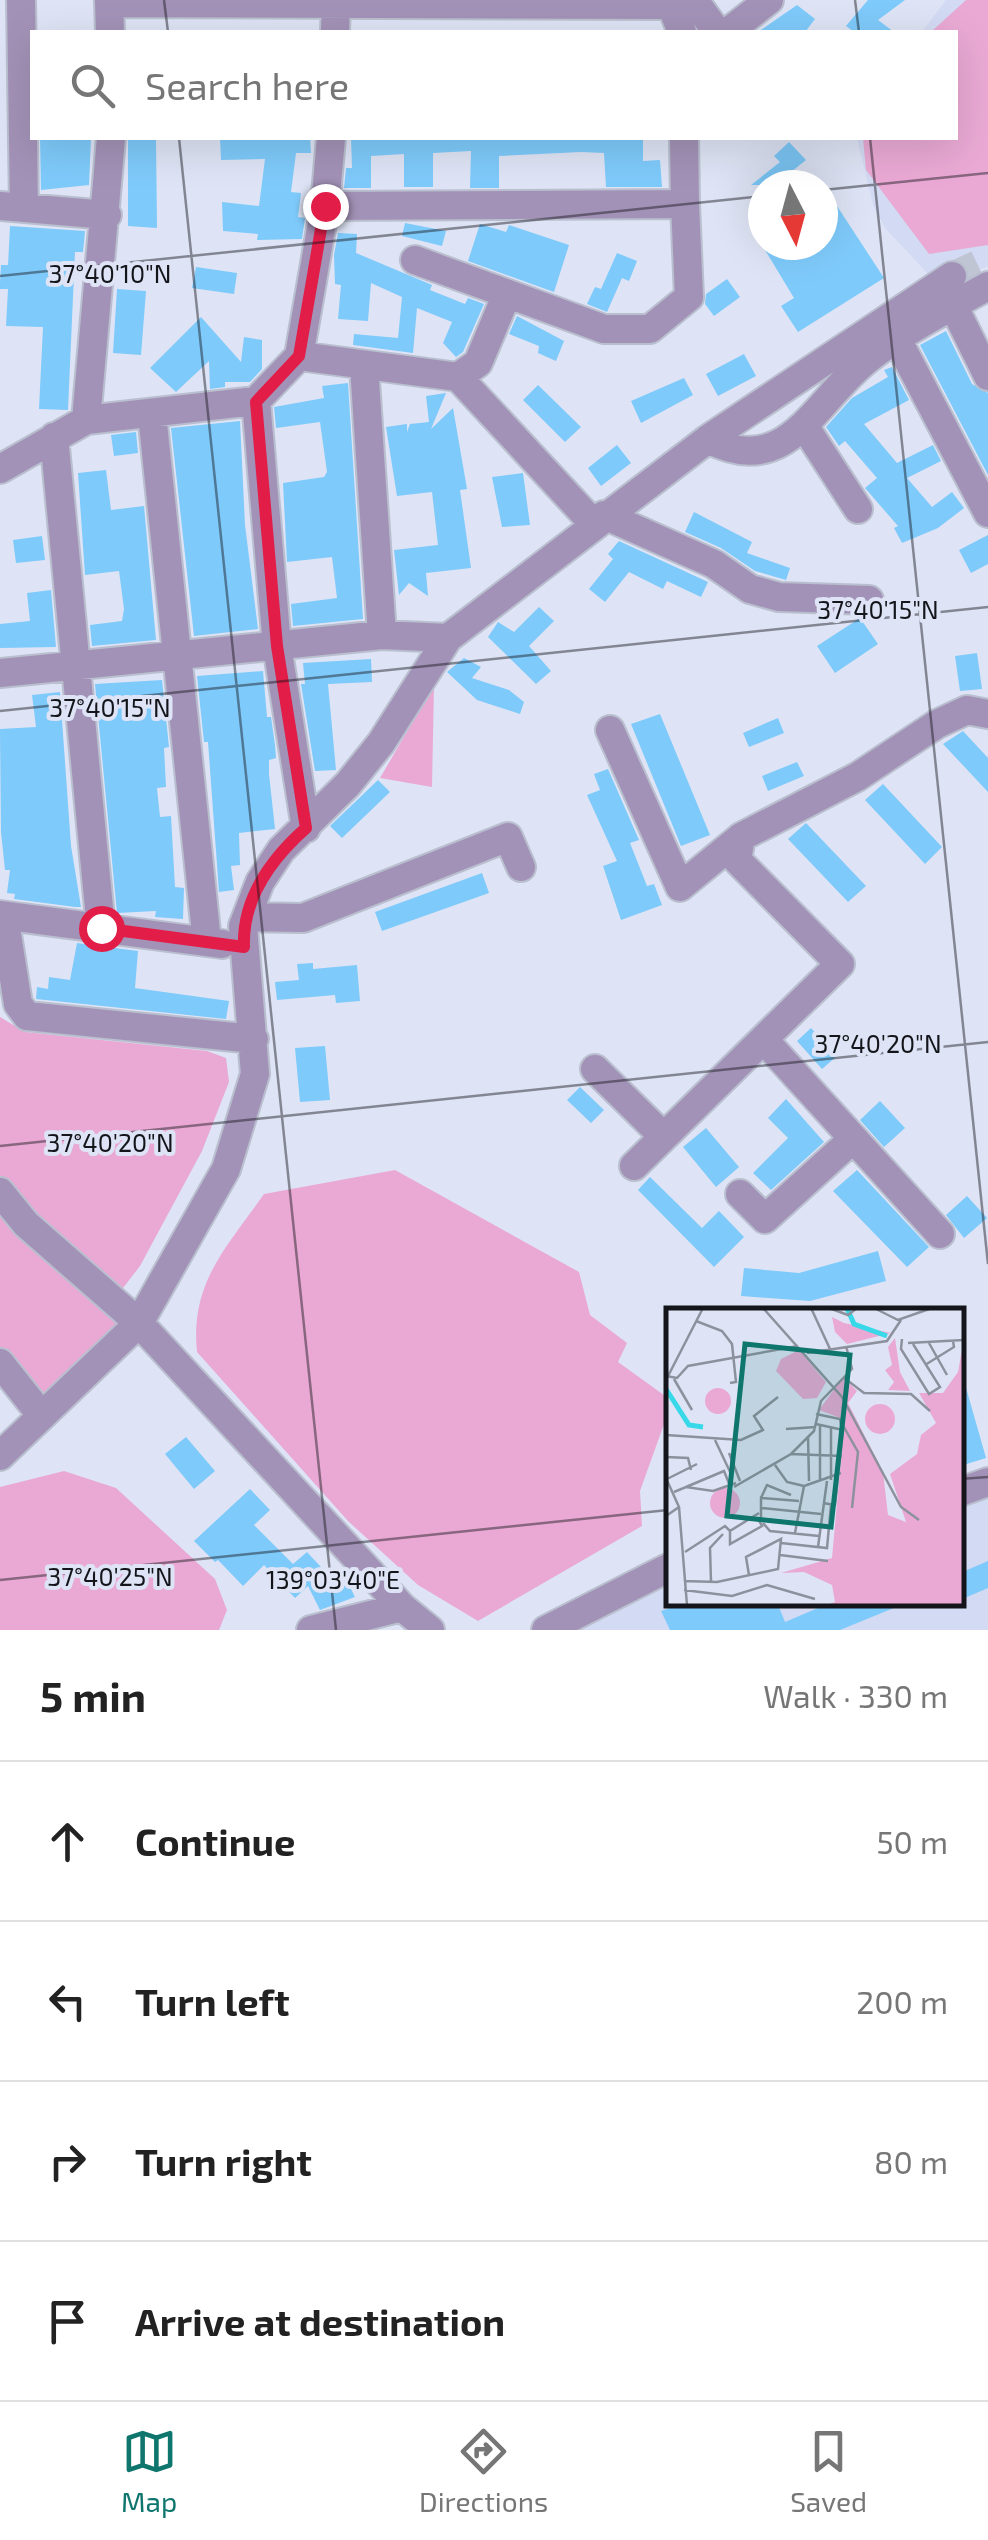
<!DOCTYPE html>
<meta charset="utf-8">
<style>
:root{--surface:#fff;--page:#f6f6f6;--text:#222;--muted:#767676;--line:#e0e0e0;--accent:#0f766e}
body{margin:0;font-family:"Exo 2",sans-serif;background:var(--page);color:var(--text)}
.compass{position:absolute;left:748px;top:170px;width:90px;height:90px;border-radius:50%;background:var(--surface);box-shadow:0 10px 40px #0002;rotate:174deg}
.stop{position:absolute;width:30px;height:30px;margin:-22px;border:8px solid #e11d48;border-radius:50%;background:#fff}
.stop.end{background:#e11d48;border-color:#fff;box-shadow:0 2px 10px #0008}
.list{margin:0;padding:0;list-style:none}
h2{display:flex;justify-content:space-between;align-items:center;height:130px;margin:0;padding:0 40px;font-size:42px}
h2 small{font-size:32px;font-weight:400;color:var(--muted)}
.list li{display:grid;grid-template-columns:65px 1fr auto;gap:30px;align-items:center;box-sizing:border-box;height:160px;padding:0 40px;border-top:2px solid var(--line)}
.list b{display:block;font-size:38px;white-space:nowrap}
.list em{font-size:32px;font-style:normal;color:var(--muted)}
.icon{flex:none;width:55px;height:55px;fill:none;stroke:currentColor;stroke-width:2;stroke-linecap:round;stroke-linejoin:round}
.map{position:relative;flex:none;width:988px;height:1630px;overflow:hidden}
.search{position:absolute;background:var(--surface);box-shadow:0 10px 40px #0002;left:30px;right:30px;top:30px;height:110px;display:flex;align-items:center;gap:25px;box-sizing:border-box;padding:0 35px;border-radius:0px;color:var(--muted);font-size:38px}
.sheet{height:770px;background:var(--surface)}
nav{display:flex;justify-content:space-around;align-items:center;box-sizing:border-box;height:140px;border-top:2px solid var(--line);background:var(--surface);font-size:28px;color:var(--muted)}
nav a{display:grid;justify-items:center;gap:5px}
nav .on{color:var(--accent)}
.map>svg:first-child{display:block}
.built{fill:#d3daf3}
.green{fill:#e9a9d4}
.building{fill:#7ecafa}
.lines{fill:none;stroke-linecap:round;stroke-linejoin:round}
.minor-tunnel{stroke:#c0c5d4;stroke-width:28;stroke-dasharray:28 14;stroke-linecap:butt}
.minor-casing{stroke:#b9bfce;stroke-width:32}
.minor{stroke:#a392b7;stroke-width:28}
.route{stroke:#e11d48;stroke-width:12}
.ticks{fill:none;stroke:#13151a;stroke-width:2.5;stroke-opacity:0.45}
.inset-river{fill:none;stroke:#37d8e7;stroke-width:5}
.inset-road{fill:none;stroke:#8d919d;stroke-width:2.5}
.view{fill:#0f766e;fill-opacity:0.15;stroke:#0f766e;stroke-width:5}
.inset-edge{fill:none;stroke:#13151a;stroke-width:5}
.ticks-label{font-size:25px;text-anchor:middle;fill:#13151a;stroke:#dee4f5;stroke-width:8;stroke-linejoin:round;paint-order:stroke}
</style>
<div class="map">
<svg width="988" height="1630" viewBox="0 0 988 1630">
<rect width="100%" height="100%" fill="#dee4f5"/>
<path class="built" d="M946 0H988V266L966 276 953 260 930 276 885 228 873 205 857 138H956V32H922Z
M988 1482V1630H546L668 1568V1602H960L961 1492Z"/>
<path class="green" d="M966 0H988V245L929 254 866 170 863 138H956V32H931Z
M434 685 432 787 380 778Z
M0 1017 25 1032 207 1051 226 1058 229 1082 202 1151 140 1266 123 1288 107 1294 139 1323 42 1416 0 1363Z
M395 1170 579 1272 590 1315 627 1343 618 1362 668 1398V1413L640 1491 642 1526 478 1621 418 1585 348 1521 197 1352C190 1283 226 1248 264 1194Z
M64 1471 116 1488 215 1579 227 1610 219 1630H0V1487Z"/>
<path class="building" d="M868 0H905L878 20 894 32H854L846 26Z
M797 5 815 19 805 32H758Z
M40 138H91L89 185 41 190Z
M128 138H156L157 228 128 226Z
M220 138H310L311 153H296L291 192 301 193 298 217 305 218 302 239 257 240 258 234 223 231 222 202 259 206 265 159 221 160Z
M351 138H643V161L660 160 662 187H606L604 153 581 152 499 156V188H470L471 151 433 153V187H404V154L371 156V188H344L346 168H352Z
M789 142 806 160 775 185H751L780 162 774 156Z
M837 206 884 278 798 332 781 306 794 298 762 245H823V216Z
M405 223 446 231 442 246 402 236Z
M480 224 506 232 509 225 569 245 554 292 468 261Z
M10 226 85 231 83 252H75L68 410 39 409 43 327 6 326 8 289H0V283L1 265H8Z
M338 233 357 234 356 253 432 285 430 290 465 304 468 298 484 304 463 352 456 357 443 343 452 322 417 308 413 353 353 345 354 334 398 338 402 297 371 283 368 321 338 319 341 285 335 284 334 255Z
M617 253 637 261 629 281 622 278 607 312 587 304 595 287 601 289Z
M196 267 237 273 234 294 192 288Z
M727 279 740 297 714 316 705 304 706 294Z
M117 289 146 291 141 355 113 353Z
M517 316 564 341 556 361 538 353 539 346 509 334Z
M201 317 241 362 244 337 262 340V369L250 382H225V387L210 389 209 361 176 392 150 368Z
M946 331 972 384 988 393V475L920 345Z
M744 354 756 376 718 396 706 374Z
M892 367 909 400 864 424 897 463 933 445 941 461 907 478 932 507 952 492 964 508 938 528 902 543 894 528 898 526 865 488 877 478 845 441 839 446 826 427 852 398 888 377 884 370Z
M684 378 693 395 641 423 631 401Z
M348 383 363 619 293 626 291 604 337 598 332 557 287 562 283 483 324 477 327 472 320 422 276 428 274 407 324 398 322 386Z
M538 385 581 427 565 442 523 400Z
M446 393 431 429 453 408 467 489 460 490 471 568 426 573 428 596 409 583 399 595 394 550 438 545 432 492 397 496 386 427 407 424V432L410 424 429 422 426 396Z
M240 421 245 525 258 629 194 636 171 428Z
M136 432 138 453 114 456 111 435Z
M617 445 631 463 601 486 588 468Z
M106 470 111 510 144 506 156 640 92 646 90 625 122 621 124 609 119 571 85 575 78 473Z
M523 473 530 525 502 527 492 477Z
M694 512 752 542 747 553 790 568 786 580 755 571 721 548 685 532Z
M988 535V564L971 573 959 550Z
M42 536 45 560 16 563 13 540Z
M619 541 708 582 701 597 667 581 663 589 629 572 605 602 589 589 613 559 608 554Z
M51 590 56 647 0 648V624L30 621 27 593Z
M539 607 554 621 529 646 551 671 536 684 488 637 498 622 514 632Z
M860 618 878 644 835 673 817 646Z
M977 653 982 689 960 691 955 656Z
M464 658 481 667 472 678 509 690 524 702 520 714 477 700 447 672Z
M371 659 372 682 328 684 336 770 315 771 301 684H305L303 663Z
M263 671 267 717H271L275 745 276 758 269 760V774L275 829 239 833 240 865 231 866 234 890 219 892 208 742H204L197 676Z
M162 680 169 747 164 748 166 787 157 788 160 817 171 816 175 887 184 888 183 919 155 917 156 911 117 913 95 684Z
M60 692 71 846 81 907H75L14 899 15 894 7 893 10 870H5L1 832 0 729 36 727 32 695Z
M660 714 710 835 681 846 631 724Z
M778 718 784 733 749 747 743 733Z
M963 731 988 758V792L943 744Z
M797 762 804 776 768 791 762 776Z
M608 769 639 840 630 843 647 886 654 884 662 905 621 920 603 866 617 861 587 795 600 790 594 774Z
M378 780 390 792 342 838 330 826Z
M883 784 942 847 925 864 865 800Z
M806 823 866 886 848 902 788 839Z
M482 873 489 893 382 931 375 912Z
M77 943 138 951 135 988 229 1001 226 1019 36 999 37 987 48 989 49 977 70 980Z
M313 963V969L357 965 360 1001 336 1003 335 995 277 1000 275 982 299 980 297 964Z
M811 1028 837 1056 822 1069 797 1041Z
M325 1046 330 1100 300 1102 295 1048Z
M580 1087 604 1110 591 1123 567 1100Z
M786 1099 824 1142 771 1190 753 1173 788 1138 768 1118Z
M880 1101 905 1128 884 1147 860 1120Z
M706 1128 739 1167 716 1187 683 1147Z
M857 1170 929 1247 907 1267 833 1191Z
M650 1177 702 1228 719 1211 744 1237 714 1267 638 1190Z
M967 1196 987 1218 964 1238 946 1215Z
M878 1251 886 1281 810 1301 741 1296 744 1268 799 1273Z
M960 1384H965L986 1458 960 1466Z
M186 1437 215 1471 194 1489 165 1454Z
M250 1489 270 1510 254 1525 293 1564 307 1552 333 1580 344 1575 355 1597 320 1610 308 1586 295 1598 264 1565 243 1586 218 1560 215 1562 194 1541Z
M988 1561V1588L960 1600V1573Z
M668 1602H777L785 1622 832 1602 906 1603 840 1630H670L661 1611 670 1608Z"/>
<g class="lines">
<path class="minor-tunnel" d="M952 276 988 259"/>
<defs>
<path id="minor" d="M21 0 24 207
M109 0 110 32
M694 0 717 32
M109 3 671 5 682 32
M335 32 336 0
M728 32 769 0
M0 206 107 215
M325 206 685 204 684 138
M415 260 604 329H650L689 297 685 204
M953 305 988 376
M898 341 988 513
M299 356 458 377 593 523
M364 366 382 635
M458 377 478 363 507 294
M256 401 277 646 306 828
M152 414 207 942
M86 420 111 138
M805 427 858 509
M54 437 101 929
M708 439C785 480 813 405 863 363 892 338 953 305 988 286
M0 469 86 420 256 401 299 356 325 206 331 138
M604 515 714 564 750 589 779 597 869 600
M0 673 382 635 448 638
M610 730 680 887 741 837
M0 915 222 944
M4 916 18 1004 27 1016 254 1039
M247 917 303 918 508 837 521 867
M764 1040 940 1234
M595 1069 663 1136
M634 1166 840 964 737 860 741 837 857 777 937 724 967 710 988 714
M0 1192 26 1224 139 1323 402 1607 430 1630
M740 1194 765 1219 853 1139
M0 1363 42 1416
M0 1456 139 1323 226 1169 255 1074 243 926 260 882 281 850 348 784 381 743 448 638 708 439 952 276
M960 1492 988 1482
M311 1630 402 1607
M546 1630 668 1568"/>
</defs>
<use href="#minor" class="minor-casing"/>
<use href="#minor" class="minor"/>
</g>
<g class="lines">
<path class="route" d="M101 928 244 947C242 899 271 859 306 828L277 646 256 402 299 356 325 206"/>
</g>
<path class="ticks" d="M164 0 168 32M855 0 859 32M179 138 336 1630M870 138 988 1264M823 190 988 173M0 276 763 196M0 711 988 607M0 1146 988 1042M960 1479 988 1477M0 1580 668 1510"/>
<g transform="translate(666 1308)">
<rect width="298" height="298" fill="#dee4f5"/>
<path d="M166 9 178 15 225 25 181 36 169 24ZM229 30 234 64 244 83 222 82 228 74 219 62 226 57 222 39ZM297 36V297H161L169 294 166 277 138 264 115 265 166 250 178 119 177 111 153 102 177 69 191 83 182 95 217 164 222 207 240 214 224 166 251 146 255 127 270 115 253 85H277L292 64ZM133 42 160 74 151 90 137 91 110 63 115 51ZM39 93a13 13 0 1 1 26 0a13 13 0 1 1-26 0ZM199 111a15 15 0 1 1 30 0a15 15 0 1 1-30 0ZM44 195a15 15 0 1 1 30 0a15 15 0 1 1-30 0Z" fill="#e9a9d4"/>
<path class="inset-river" d="M181 0 188 16 221 28M0 81 23 117 37 119"/>
<path class="inset-road" d="M97 0 176 89 235 199 253 212M145 0 164 41M163 0 182 7 191 0M208 0 232 12 266 0M30 13 56 23 66 36 70 74 64 75M236 31 235 41 263 86 274 79 247 36M242 35 298 32M263 35 281 67M141 45 221 33 235 12M259 57 288 39 287 33M0 68 11 70 22 58 132 38M177 69 198 85 245 86 264 103M8 71 26 102M0 72 37 0M150 106 174 111 175 117M175 114 192 144 186 200M150 116 177 122 169 197 157 195M120 121 150 119M0 127 75 132 97 122 88 108 112 89M142 128 143 173M49 132 66 168M63 145 74 173M125 146 176 148M0 149 22 150 25 162M109 157 121 174 138 178M0 170 13 199 0 208M1 171 31 156M165 172V120M154 173V117M20 179 58 163 64 178M68 179 125 146 148 123 155 93 186 61 180 38M8 184 20 179 47 183 70 175M95 190 101 177 125 187M133 193 95 190V211L154 217M13 199 21 297M95 200 155 206M91 209 96 218 64 236V223L93 205M97 215 104 223 153 228M129 225 138 178 175 165M115 235 161 240 165 197M152 239 161 173M19 244 59 218 64 223M114 247 162 253M18 273 51 274 112 261 115 231 80 249 83 267M45 274 44 240 57 226M18 282 66 288 101 277 149 291"/>
<path class="view" d="M79 36 184 47 165 219 61 208Z"/>
<rect width="298" height="298" class="inset-edge"/>
</g>
<g class="ticks-label">
<text x="110" y="283">37°40'10"N</text>
<text x="878" y="619">37°40'15"N</text>
<text x="110" y="717">37°40'15"N</text>
<text x="878" y="1053">37°40'20"N</text>
<text x="110" y="1152">37°40'20"N</text>
<text x="110" y="1586">37°40'25"N</text>
<text x="333" y="1589">139°03'40"E</text>
</g>
</svg>
<svg class="compass" viewBox="-18 -18 36 36"><path d="M0-13l5 13h-10z" fill="#e53935"/><path d="M0 13l5-13h-10z" fill="#767676"/></svg>
<div class="stop" style="left:101px;top:928px"></div>
<div class="stop end" style="left:325px;top:206px"></div>
<div class="search"><svg class="icon" aria-label="search" viewBox="0 0 24 24"><circle cx="10" cy="10" r="6"/><path d="M15 15l6 6"/></svg>Search here</div>
</div>
<section class="sheet">
<h2>5 min<small>Walk · 330 m</small></h2>
<ul class="list">
<li><svg class="icon" aria-label="ahead" viewBox="0 0 24 24"><path d="M12 20V5M6 11l6-6 6 6"/></svg><div><b>Continue</b></div><em>50 m</em></li>
<li><svg class="icon" aria-label="left" viewBox="0 0 24 24"><path d="M17 20v-9H6M10 6l-5 5 5 5"/></svg><div><b>Turn left</b></div><em>200 m</em></li>
<li><svg class="icon" aria-label="right" viewBox="0 0 24 24"><path d="M7 20v-9h11M14 6l5 5-5 5"/></svg><div><b>Turn right</b></div><em>80 m</em></li>
<li><svg class="icon" aria-label="arrive" viewBox="0 0 24 24"><path d="M6 21V4h12l-3 4 3 4H6"/></svg><div><b>Arrive at destination</b></div></li>
</ul>
</section>
<nav>
<a class="on"><svg class="icon" aria-label="map" viewBox="0 0 24 24"><path d="M3 6l6-2 6 2 6-2v14l-6 2-6-2-6 2zM9 4v14M15 6v14"/></svg>Map</a>
<a><svg class="icon" aria-label="directions" viewBox="0 0 24 24"><path d="M12 3l9 9-9 9-9-9zM9 14v-3h6M13 9l2 2-2 2"/></svg>Directions</a>
<a><svg class="icon" aria-label="saved" viewBox="0 0 24 24"><path d="M7 4h10v16l-5-4-5 4z"/></svg>Saved</a>
</nav>
